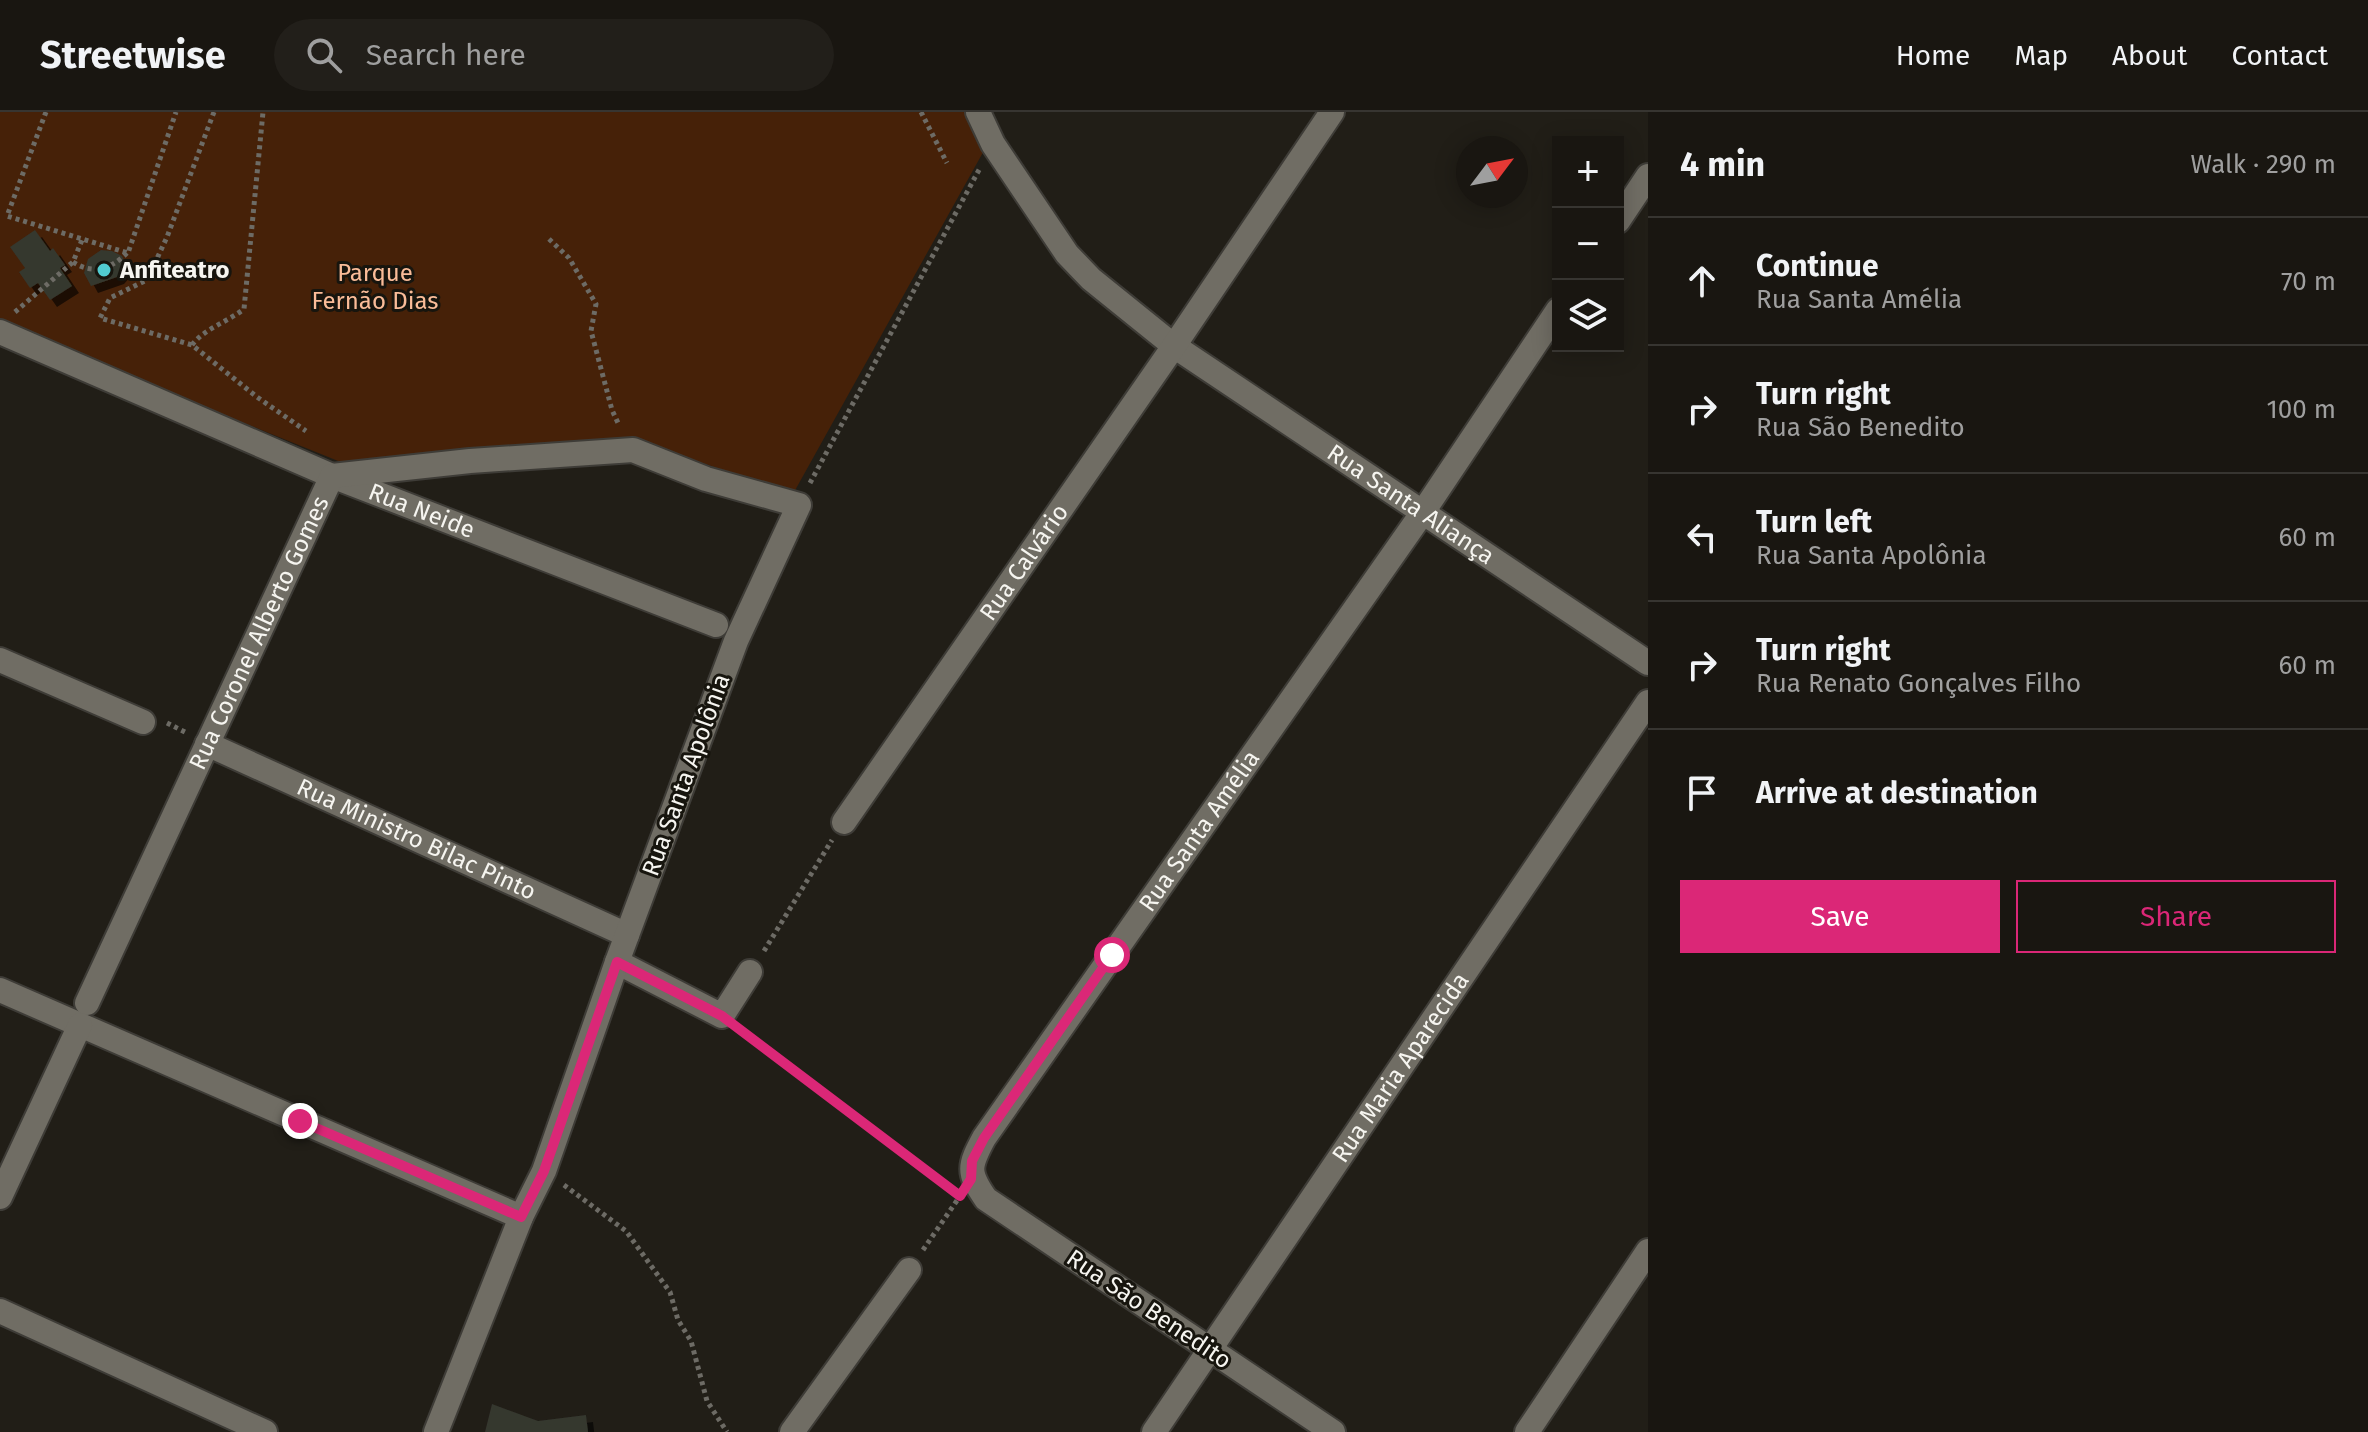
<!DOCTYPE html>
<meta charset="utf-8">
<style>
:root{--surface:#191611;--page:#221f1a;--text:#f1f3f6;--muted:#9f9f9f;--line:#373531;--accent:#db2777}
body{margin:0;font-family:"Fira Sans",sans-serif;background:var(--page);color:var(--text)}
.controls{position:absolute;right:24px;top:24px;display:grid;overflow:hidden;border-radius:0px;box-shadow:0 4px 20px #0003}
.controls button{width:72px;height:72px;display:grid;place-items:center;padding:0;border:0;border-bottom:2px solid var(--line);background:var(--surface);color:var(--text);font:40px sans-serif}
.compass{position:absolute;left:1456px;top:24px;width:72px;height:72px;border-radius:50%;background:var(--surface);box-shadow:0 4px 20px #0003;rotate:58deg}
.stop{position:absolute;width:24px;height:24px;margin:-18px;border:6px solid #db2777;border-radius:50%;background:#fff}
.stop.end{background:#db2777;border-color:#fff;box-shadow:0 2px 8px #0008}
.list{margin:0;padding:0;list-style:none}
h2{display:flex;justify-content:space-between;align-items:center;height:104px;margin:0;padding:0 32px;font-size:34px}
h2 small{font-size:26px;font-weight:400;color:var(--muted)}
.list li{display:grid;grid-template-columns:52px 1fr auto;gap:24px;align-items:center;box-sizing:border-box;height:128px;padding:0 32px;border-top:2px solid var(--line)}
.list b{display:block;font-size:30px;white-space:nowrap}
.list p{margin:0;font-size:26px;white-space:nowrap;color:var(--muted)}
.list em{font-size:26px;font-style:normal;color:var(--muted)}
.actions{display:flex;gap:16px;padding:24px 32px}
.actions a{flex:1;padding:18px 0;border:2px solid var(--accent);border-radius:0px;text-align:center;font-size:28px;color:var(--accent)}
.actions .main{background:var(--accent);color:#fff}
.icon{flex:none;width:44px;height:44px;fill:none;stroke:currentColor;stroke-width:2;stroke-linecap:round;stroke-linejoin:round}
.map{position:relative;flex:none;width:1648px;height:1320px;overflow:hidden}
header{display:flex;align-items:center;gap:48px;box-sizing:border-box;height:112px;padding:0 40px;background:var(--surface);border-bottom:2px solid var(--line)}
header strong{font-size:38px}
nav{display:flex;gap:44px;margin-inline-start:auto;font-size:28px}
.search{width:560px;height:72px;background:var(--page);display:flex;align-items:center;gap:20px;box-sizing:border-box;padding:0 28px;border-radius:44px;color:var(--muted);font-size:30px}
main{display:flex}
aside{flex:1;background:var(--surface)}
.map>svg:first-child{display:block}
.green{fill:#462108}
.building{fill:#35372e;filter:url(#shadow)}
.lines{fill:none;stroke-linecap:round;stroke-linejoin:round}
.street-casing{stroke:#3e3c37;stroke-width:28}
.path{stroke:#6d6b65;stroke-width:5;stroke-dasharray:4 4;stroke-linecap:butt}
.street{stroke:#706d64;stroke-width:24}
.route{stroke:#db2777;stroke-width:10}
.poi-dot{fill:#51ccd1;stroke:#17150e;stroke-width:3}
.labels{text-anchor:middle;stroke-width:6;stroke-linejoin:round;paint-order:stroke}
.poi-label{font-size:24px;font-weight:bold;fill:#f6f5f0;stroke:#17150e;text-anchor:start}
.park-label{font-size:24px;fill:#fabc98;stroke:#17150e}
.street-label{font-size:24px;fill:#f6f5f0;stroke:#17150e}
</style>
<header>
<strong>Streetwise</strong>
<div class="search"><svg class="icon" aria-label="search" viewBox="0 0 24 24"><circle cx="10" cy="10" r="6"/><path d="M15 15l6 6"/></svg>Search here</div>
<nav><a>Home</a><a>Map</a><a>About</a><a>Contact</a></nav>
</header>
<main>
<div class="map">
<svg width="1648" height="1320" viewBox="0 0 1648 1320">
<defs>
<filter id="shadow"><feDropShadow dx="7" dy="7" stdDeviation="0" flood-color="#0009"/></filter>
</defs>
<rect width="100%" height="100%" fill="#211e17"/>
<path class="green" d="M0 0H970L986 35 793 382 650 333 348 353 182 286 0 207Z"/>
<path class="building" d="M35 118 50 139 53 136 65 153 60 156 72 174 50 188 38 171 30 176 19 160 25 156 10 135Z
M101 138 112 139 122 144 127 154 117 165 91 174 84 161 88 147Z
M492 1292 538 1309 586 1303 588 1320H485Z"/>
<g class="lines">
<defs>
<g id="street">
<path id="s1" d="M978 0 993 32 1067 142 1091 167 1174 234 1648 551"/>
<path d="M1618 109 1648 64"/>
<path id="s2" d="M0 220 332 364 716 513"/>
<path d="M0 548 143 610"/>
<path id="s3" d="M207 632 627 823"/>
<path id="s4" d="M844 710 1174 234 1332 0"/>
<path d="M617 850 722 904 750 860"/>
<path d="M0 878 521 1105"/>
<path id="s5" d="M87 891 332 364 470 349 633 338 706 367 799 393 736 529 617 850 544 1059 521 1105 436 1320"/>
<path d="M0 1085 80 913"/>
<path d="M0 1199 265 1320"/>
<path d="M792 1320 909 1158"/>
<path id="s6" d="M1154 1320 1648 590"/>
<path id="s7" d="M1333 1320 986 1087C967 1060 969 1054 984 1026L1423 400 1558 198"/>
<path d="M1527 1320 1648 1139"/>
</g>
</defs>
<use href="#street" class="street-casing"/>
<path class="path" d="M46 0 7 104 128 141 176 0
M214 0 167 125 147 168 110 186 100 206 192 233 257 285 306 319
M921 0 947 51
M549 127 569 146 596 192 591 219 612 298 619 313
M73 150C93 163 111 157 127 141
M15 200 73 150 82 128
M192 233C204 217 227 210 244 197L263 0
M810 371 980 56
M167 611 187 621
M764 839 832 728
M741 918 949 1077
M564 1073 626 1119 670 1180 678 1208 691 1229 707 1289 727 1320
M923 1138 958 1087"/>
<use href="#street" class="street"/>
</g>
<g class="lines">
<path class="route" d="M300 1009 521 1105 544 1059 617 850 722 904 960 1084 971 1067 972 1049 984 1026 1112 843"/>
</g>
<circle class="poi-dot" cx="104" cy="158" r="8"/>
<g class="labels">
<g class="poi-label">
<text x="120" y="166">Anfiteatro</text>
</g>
<g class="park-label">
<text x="375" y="169">Parque<tspan x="375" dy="28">Fernão Dias</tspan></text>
</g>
<g class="street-label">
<text dy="8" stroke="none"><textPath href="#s1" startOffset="594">Rua Santa Aliança</textPath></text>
<text dy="8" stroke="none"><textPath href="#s2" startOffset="458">Rua Neide</textPath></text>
<text dy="8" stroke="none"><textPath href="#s4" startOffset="316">Rua Calvário</textPath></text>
<text dy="8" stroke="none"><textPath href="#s5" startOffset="408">Rua Coronel Alberto Gomes</textPath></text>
<text transform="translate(686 663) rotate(-70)" y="8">Rua Santa Apolônia</text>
<text dy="8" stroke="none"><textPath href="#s7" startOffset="860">Rua Santa Amélia</textPath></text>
<text dy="8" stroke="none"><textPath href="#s3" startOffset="230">Rua Ministro Bilac Pinto</textPath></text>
<text dy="8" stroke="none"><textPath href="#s6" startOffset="440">Rua Maria Aparecida</textPath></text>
<text transform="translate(1149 1197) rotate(34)" y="8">Rua São Benedito</text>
</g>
</g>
</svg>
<div class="controls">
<button>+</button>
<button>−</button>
<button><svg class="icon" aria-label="layers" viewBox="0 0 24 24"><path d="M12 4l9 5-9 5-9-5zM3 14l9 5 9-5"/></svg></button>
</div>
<svg class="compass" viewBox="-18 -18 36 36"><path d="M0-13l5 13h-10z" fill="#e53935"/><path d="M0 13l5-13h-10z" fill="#9f9f9f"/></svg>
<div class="stop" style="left:1112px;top:843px"></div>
<div class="stop end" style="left:300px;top:1009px"></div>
</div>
<aside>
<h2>4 min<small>Walk · 290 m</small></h2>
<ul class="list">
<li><svg class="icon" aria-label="ahead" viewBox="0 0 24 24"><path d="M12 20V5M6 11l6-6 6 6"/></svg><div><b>Continue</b><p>Rua Santa Amélia</p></div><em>70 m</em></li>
<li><svg class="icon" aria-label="right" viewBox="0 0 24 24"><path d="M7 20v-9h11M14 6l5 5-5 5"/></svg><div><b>Turn right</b><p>Rua São Benedito</p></div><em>100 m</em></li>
<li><svg class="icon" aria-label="left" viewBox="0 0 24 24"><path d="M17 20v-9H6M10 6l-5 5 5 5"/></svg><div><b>Turn left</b><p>Rua Santa Apolônia</p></div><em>60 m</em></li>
<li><svg class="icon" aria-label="right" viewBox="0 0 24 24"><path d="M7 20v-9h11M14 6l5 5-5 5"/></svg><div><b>Turn right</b><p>Rua Renato Gonçalves Filho</p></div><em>60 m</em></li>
<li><svg class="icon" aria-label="arrive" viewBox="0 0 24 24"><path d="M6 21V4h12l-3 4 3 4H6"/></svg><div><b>Arrive at destination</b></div></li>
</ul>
<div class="actions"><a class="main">Save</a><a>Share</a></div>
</aside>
</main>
